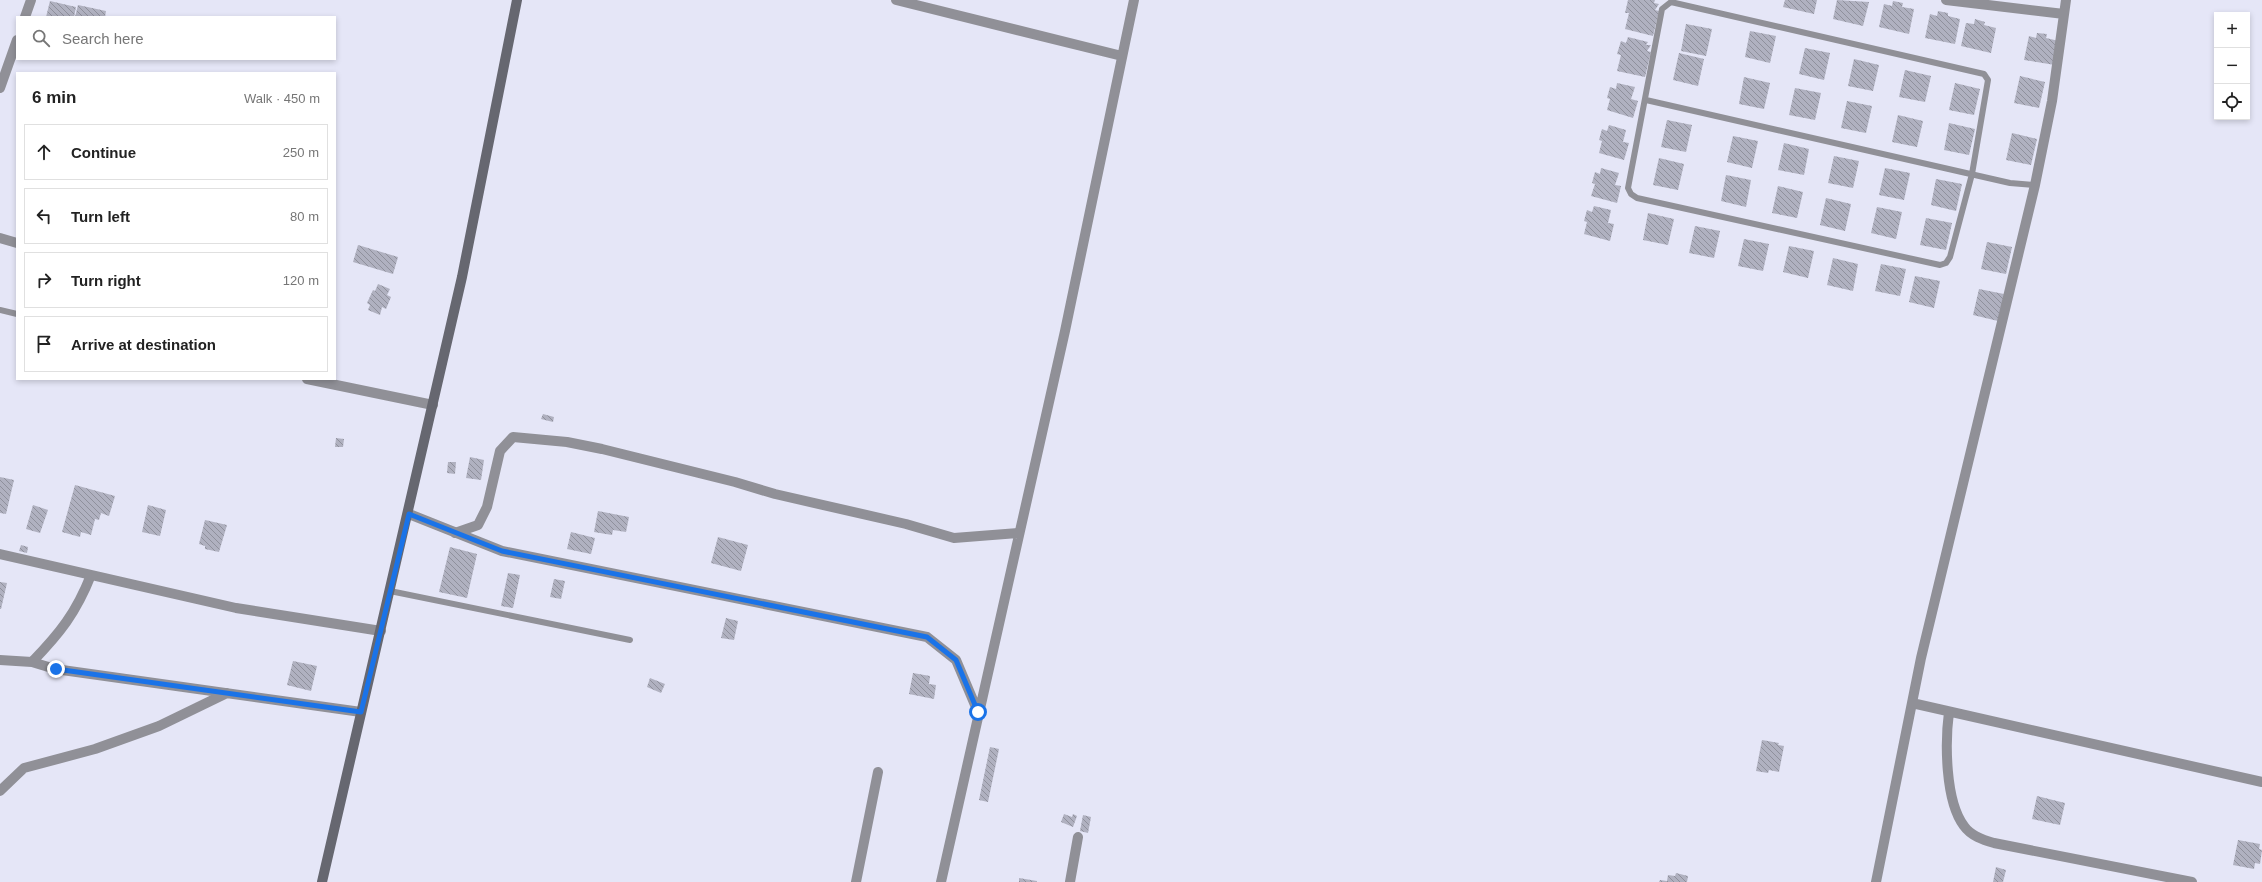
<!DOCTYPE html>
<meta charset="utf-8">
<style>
:root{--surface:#fff;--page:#f2f2f2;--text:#222;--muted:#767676;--line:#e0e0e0}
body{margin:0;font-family:Arial,sans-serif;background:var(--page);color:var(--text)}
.controls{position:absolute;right:12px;top:12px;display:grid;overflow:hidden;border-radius:0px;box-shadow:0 2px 6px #0003}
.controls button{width:36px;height:36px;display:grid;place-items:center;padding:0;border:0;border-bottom:1px solid var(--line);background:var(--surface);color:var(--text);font:20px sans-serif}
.stop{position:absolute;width:12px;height:12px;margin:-9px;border:3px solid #1a73e8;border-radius:50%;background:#fff}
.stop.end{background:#1a73e8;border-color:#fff;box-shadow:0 1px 4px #0008}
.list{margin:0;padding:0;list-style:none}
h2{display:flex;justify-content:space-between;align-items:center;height:52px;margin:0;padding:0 16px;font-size:17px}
h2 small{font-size:13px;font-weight:400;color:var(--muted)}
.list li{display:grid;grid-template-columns:26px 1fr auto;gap:12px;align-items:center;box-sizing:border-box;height:56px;margin:0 8px 8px;padding:0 8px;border:1px solid var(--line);border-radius:0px}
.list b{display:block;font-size:15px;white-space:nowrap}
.list em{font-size:13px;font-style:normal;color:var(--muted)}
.icon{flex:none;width:22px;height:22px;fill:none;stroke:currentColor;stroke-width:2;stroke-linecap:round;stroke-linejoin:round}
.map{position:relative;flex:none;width:2262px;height:882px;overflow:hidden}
.search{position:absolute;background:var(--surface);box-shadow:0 2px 6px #0003;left:16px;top:16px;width:320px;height:44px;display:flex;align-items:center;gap:10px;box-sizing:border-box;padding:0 14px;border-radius:0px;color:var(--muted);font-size:15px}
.panel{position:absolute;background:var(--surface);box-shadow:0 2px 6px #0003;left:16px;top:72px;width:320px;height:308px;border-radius:0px}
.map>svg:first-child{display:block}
.building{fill:url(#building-back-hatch)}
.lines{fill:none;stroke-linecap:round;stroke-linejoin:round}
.lane{stroke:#909097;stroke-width:6}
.street{stroke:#909097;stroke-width:10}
.secondary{stroke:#666770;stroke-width:10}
.route{stroke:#1a73e8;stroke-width:5}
</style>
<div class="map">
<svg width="2262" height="882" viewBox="0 0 2262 882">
<defs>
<pattern id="building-back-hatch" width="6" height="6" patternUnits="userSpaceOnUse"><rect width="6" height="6" fill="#b0b1c0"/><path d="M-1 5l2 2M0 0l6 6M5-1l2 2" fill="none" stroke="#8f909c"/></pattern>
</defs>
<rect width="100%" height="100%" fill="#e5e6f7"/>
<path class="building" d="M1628 0H1655L1654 3 1659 4 1655 10 1659 11 1653 36 1625 29 1629 13H1625Z
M1785 0H1817L1814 14 1783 7Z
M1837 0 1869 2 1863 26 1833 19Z
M50 1 76 7 74 17H46Z
M1893 1 1903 3 1902 7 1914 9 1909 34 1879 27 1884 4 1892 6Z
M78 5 106 11 105 17H75Z
M1938 11 1948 13V16L1960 19 1955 44 1925 38 1930 14 1937 16Z
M1975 19 1985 22 1984 25 1996 28 1991 53 1961 46 1966 23 1974 24Z
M1686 24 1712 29 1706 56 1681 51Z
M1750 31 1776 36 1770 63 1745 57Z
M2037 33 2047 34 2046 38 2059 41 2055 65 2024 60 2029 36 2036 38Z
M1628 37 1648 42 1646 45H1651L1647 51 1651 52 1645 77 1617 71 1621 55 1617 54 1621 41 1626 43Z
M1805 48 1830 53 1824 80 1799 74Z
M1679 53 1704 59 1698 86 1673 80Z
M1854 59 1879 65 1873 91 1848 86Z
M1905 70 1931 76 1925 102 1899 97Z
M2020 76 2045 82 2039 108 2014 103Z
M1744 77 1770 83 1764 109 1739 104Z
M1617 83 1635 87 1631 99 1638 101 1633 118 1607 110 1610 99 1607 98 1610 87 1616 89Z
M1955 83 1980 89 1974 115 1949 110Z
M1795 88 1821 93 1815 120 1789 115Z
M1847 101 1872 106 1866 133 1841 128Z
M1898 115 1923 121 1917 147 1892 142Z
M1667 120 1692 125 1686 152 1661 147Z
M1949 123 1975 129 1969 155 1944 150Z
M1609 125 1626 130 1623 142 1629 143 1624 160 1599 153 1602 141 1599 140 1602 129 1607 131Z
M2012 133 2037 139 2031 165 2006 160Z
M1733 136 1758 141 1752 168 1727 162Z
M1784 143 1809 149 1804 175 1778 170Z
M1834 156 1859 161 1853 188 1828 183Z
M1659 158 1684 164 1678 190 1653 185Z
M1601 168 1619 173 1615 185 1621 186 1617 203 1591 196 1595 184 1592 183 1595 172 1600 174Z
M1885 168 1910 173 1904 200 1879 195Z
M1726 175 1751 180 1746 207 1721 201Z
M1936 179 1962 184 1956 211 1931 205Z
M1778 186 1803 192 1797 218 1772 213Z
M1826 198 1851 204 1845 231 1820 225Z
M1594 206 1611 210 1608 223 1614 224 1610 241 1584 234 1587 222 1584 221 1587 210 1592 212Z
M1877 207 1902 212 1896 239 1871 233Z
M1648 213 1674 219 1668 245 1643 240Z
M1926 218 1952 223 1946 250 1920 245Z
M1695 226 1720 231 1714 258 1689 253Z
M1744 239 1769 244 1763 271 1738 266Z
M1987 242 2012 247 2006 274 1981 269Z
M358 245 398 257 393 274 353 262Z
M1789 246 1814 251 1808 278 1783 272Z
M1833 258 1858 264 1853 291 1827 285Z
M1881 264 1906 269 1900 296 1875 291Z
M1915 276 1940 281 1934 308 1909 302Z
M378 284 390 289 387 295 391 297 386 309 382 307 380 315 368 310 370 305 367 303 373 290 375 291Z
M1979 289 2004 294 1998 321 1973 315Z
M543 414 554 417 553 422 541 419Z
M336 438 344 439 343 447H335Z
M470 457 484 460 481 480 466 478Z
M448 462H456L455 474 447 473Z
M0 477 14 480 6 514 0 513Z
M75 485 115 496 109 516 101 513 99 520 95 519 91 535 81 532 80 537 62 532Z
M33 505 48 510 40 533 26 529Z
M148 505 166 510 160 536 142 532Z
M598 511 629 517 626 532 613 530 612 535 594 532Z
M205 520 227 525 219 552 205 549V546L199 544Z
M571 532 595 538 591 554 567 549Z
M718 537 748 545 741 571 711 563Z
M21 545 28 547 27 553 19 551Z
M450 547 477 554 467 598 439 592Z
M508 573 520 575 513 608 501 606Z
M554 579 565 581 561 599 550 597Z
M0 582 7 583 1 609H0Z
M726 618 738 621 734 640 721 638Z
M293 661 317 666 311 691 287 685Z
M913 673 930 676 929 684 936 685 934 699 909 694Z
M650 678 665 684 661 693 647 687Z
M1762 740 1779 743 1778 745 1784 746 1779 772 1769 770 1768 773 1756 771Z
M990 747 999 749 988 802 979 800Z
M2037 796 2065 803 2060 825 2032 819Z
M1064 814 1072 817 1073 814 1077 816 1073 827 1061 822Z
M1083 815 1091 817 1088 833 1080 831Z
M2238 840 2260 844 2259 849 2262 850 2260 864 2255 863 2254 869 2233 865Z
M1996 867 2006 870 2003 882H1993Z
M1676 873 1688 876 1687 882H1659L1660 880 1667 881 1668 875 1675 876Z
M1019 878 1037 881V882H1019Z"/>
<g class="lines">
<path class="lane" d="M1671 2 1984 74 1988 80 1972 174 1950 257 1946 263 1940 265 1637 198 1631 194 1628 188 1662 9Z
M1646 100 2010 183 2035 185
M0 310 17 314
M390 591 630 640"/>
<path class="street" d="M896 0 1122 56
M1946 0 2064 14
M25 17 31 0
M0 88 17 40
M0 238 17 243
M307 379 433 405
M409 514 502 551 927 637 956 660 978 712
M455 533 478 525 487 507 500 451 513 437 567 442 602 449 735 482 775 494 906 524 954 538 1019 533
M0 554 236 608 381 631
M0 660 32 662 55 669 361 712
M32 662C60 633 76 613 91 575
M1912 703 2262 782
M1949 712C1945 742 1945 801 1964 826 1971 836 1983 840 1994 843L2192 882
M0 791 24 768 95 749 159 726 227 693
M856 882 878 772
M941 882 1065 331 1134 0
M1070 882 1078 837
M1876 882 1921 658 2035 185 2052 101 2066 0"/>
<path class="secondary" d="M322 882 462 277 517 0"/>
</g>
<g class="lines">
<path class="route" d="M56 669 361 712 409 514 502 551 927 637 956 660 978 712"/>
</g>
</svg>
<div class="controls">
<button>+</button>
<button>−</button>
<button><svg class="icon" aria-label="locate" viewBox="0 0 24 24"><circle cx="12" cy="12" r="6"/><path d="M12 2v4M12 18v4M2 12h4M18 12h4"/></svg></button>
</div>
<div class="stop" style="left:978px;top:712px"></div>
<div class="stop end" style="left:56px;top:669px"></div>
<div class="search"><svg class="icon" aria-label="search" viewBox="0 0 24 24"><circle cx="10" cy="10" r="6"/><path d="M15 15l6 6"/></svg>Search here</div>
<section class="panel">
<h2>6 min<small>Walk · 450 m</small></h2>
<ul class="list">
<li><svg class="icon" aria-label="ahead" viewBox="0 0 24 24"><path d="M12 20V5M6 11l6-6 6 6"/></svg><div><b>Continue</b></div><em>250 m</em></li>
<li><svg class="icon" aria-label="left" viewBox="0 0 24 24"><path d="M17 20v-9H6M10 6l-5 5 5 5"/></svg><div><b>Turn left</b></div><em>80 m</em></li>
<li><svg class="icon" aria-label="right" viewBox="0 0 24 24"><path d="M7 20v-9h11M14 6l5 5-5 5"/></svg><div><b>Turn right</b></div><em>120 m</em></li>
<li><svg class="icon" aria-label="arrive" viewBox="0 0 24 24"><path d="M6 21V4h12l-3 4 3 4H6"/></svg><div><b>Arrive at destination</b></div></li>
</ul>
</section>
</div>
